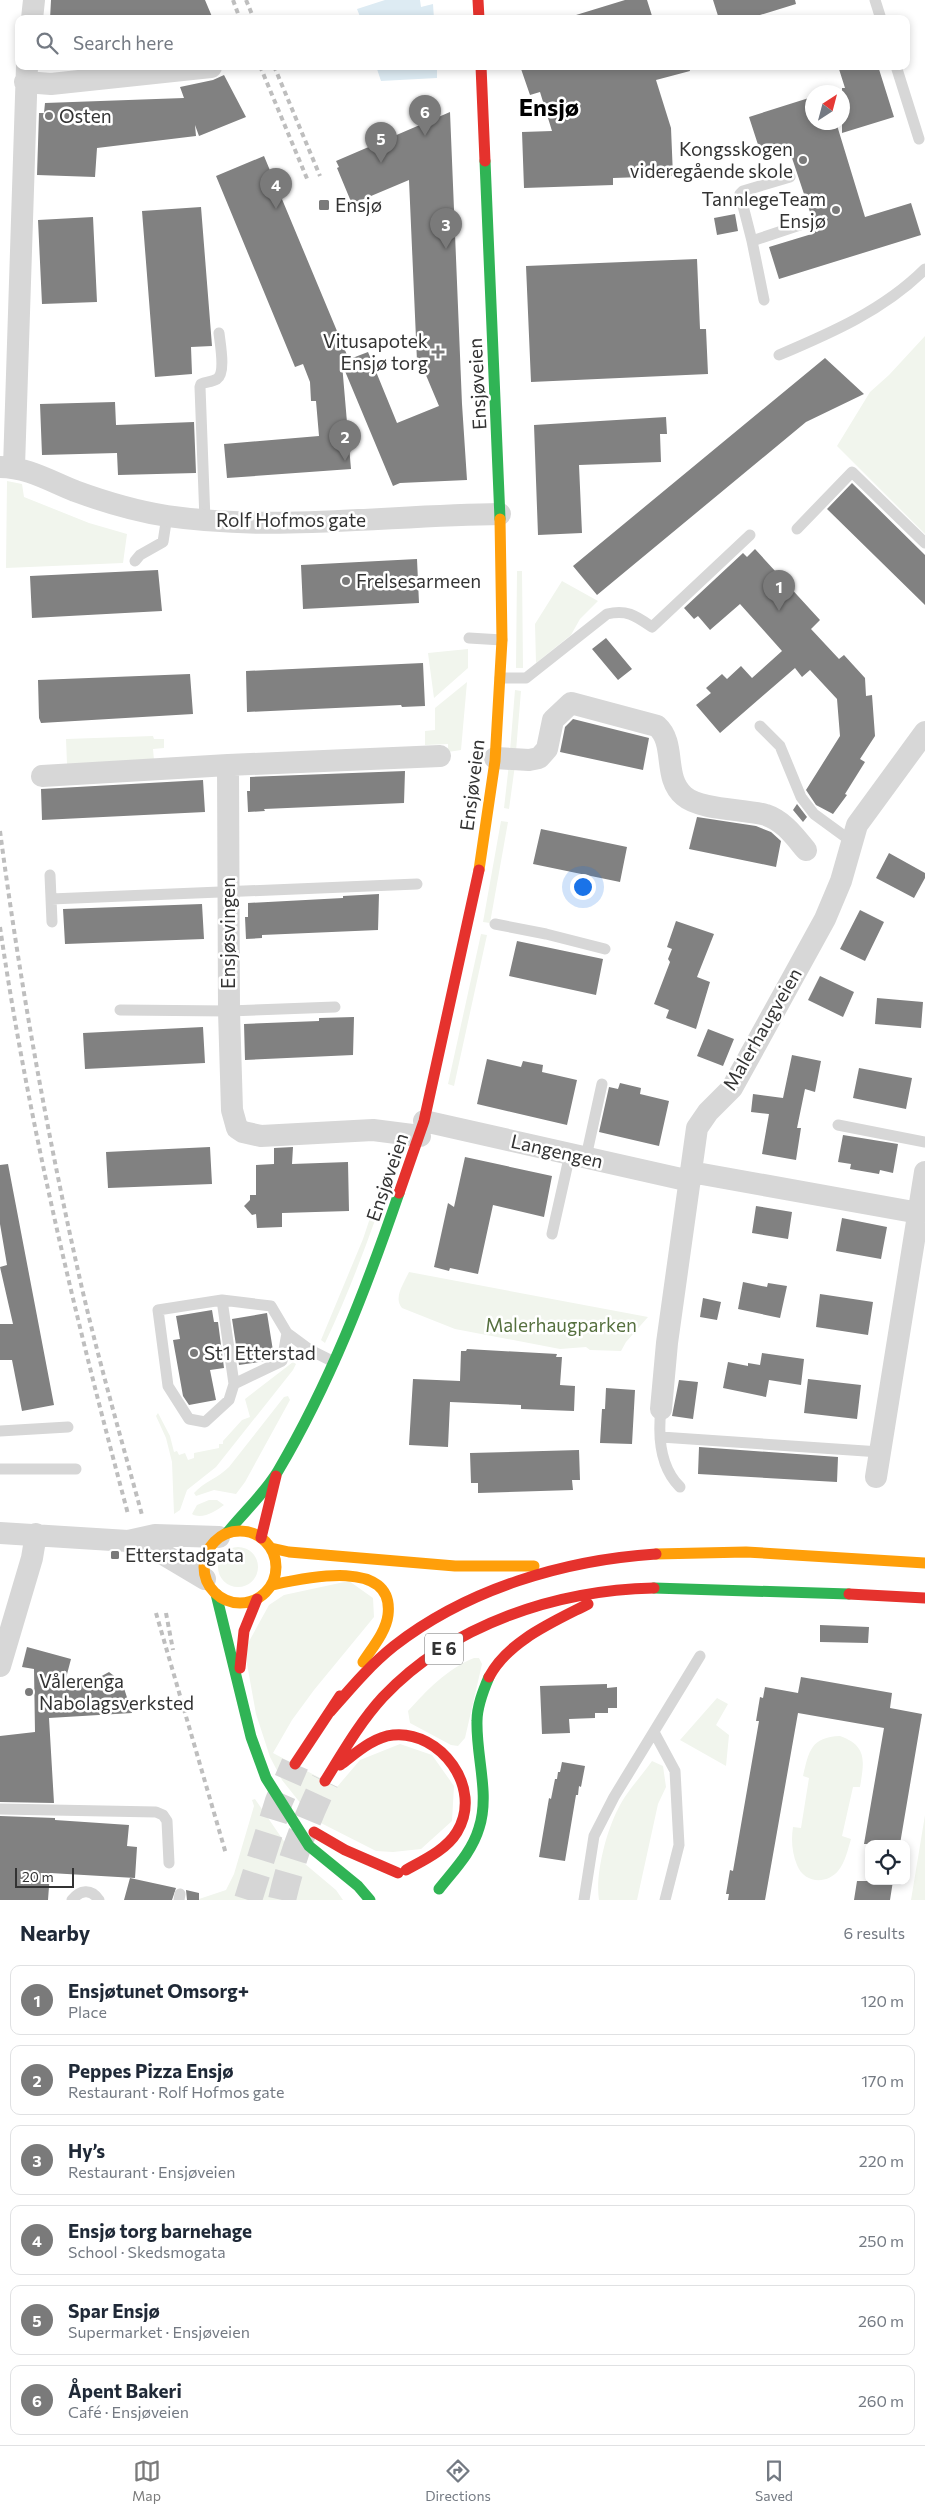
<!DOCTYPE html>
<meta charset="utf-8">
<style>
:root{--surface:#fff;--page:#f2f2f3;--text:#1f2937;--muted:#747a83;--line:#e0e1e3;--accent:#7a7a7a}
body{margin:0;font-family:Commissioner,sans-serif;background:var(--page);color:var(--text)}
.controls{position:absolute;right:15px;bottom:15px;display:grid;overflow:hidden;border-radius:10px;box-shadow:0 2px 8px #0003}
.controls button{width:45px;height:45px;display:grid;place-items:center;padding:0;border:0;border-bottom:1px solid var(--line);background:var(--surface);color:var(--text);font:25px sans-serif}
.compass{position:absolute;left:805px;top:85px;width:45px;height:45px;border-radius:50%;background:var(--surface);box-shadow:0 2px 8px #0003;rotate:36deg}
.scale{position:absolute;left:15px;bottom:12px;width:59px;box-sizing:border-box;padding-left:5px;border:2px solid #333;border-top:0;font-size:14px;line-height:18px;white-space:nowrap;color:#333;-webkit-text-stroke:4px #fff;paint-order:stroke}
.you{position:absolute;left:582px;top:886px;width:18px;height:18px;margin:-12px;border:4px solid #fff;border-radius:50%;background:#1a73e8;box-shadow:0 0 0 8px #1a73e833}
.badge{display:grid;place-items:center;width:32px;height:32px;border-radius:50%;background:var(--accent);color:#fff;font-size:16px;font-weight:700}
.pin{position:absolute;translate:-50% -41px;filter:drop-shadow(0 1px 2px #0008)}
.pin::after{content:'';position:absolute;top:26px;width:18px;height:15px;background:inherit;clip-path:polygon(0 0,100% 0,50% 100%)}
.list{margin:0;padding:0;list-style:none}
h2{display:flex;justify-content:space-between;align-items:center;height:65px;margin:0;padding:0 20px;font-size:21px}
h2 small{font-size:16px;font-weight:400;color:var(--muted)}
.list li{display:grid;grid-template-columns:32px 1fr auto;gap:15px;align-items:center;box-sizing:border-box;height:70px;margin:0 10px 10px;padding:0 10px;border:1px solid var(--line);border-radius:10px}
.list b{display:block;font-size:19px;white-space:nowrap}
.list p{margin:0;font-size:16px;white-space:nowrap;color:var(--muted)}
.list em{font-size:16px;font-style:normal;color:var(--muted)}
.icon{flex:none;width:28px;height:28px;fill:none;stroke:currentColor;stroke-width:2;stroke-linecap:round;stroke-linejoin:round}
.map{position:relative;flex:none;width:925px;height:1900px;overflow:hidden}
.search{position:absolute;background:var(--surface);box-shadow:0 2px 8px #0003;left:15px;right:15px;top:15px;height:55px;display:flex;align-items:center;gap:12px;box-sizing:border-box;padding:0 18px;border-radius:10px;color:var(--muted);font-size:19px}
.sheet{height:545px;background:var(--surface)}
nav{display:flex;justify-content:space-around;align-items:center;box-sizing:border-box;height:70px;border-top:1px solid var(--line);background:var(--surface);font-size:14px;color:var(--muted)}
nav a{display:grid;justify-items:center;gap:2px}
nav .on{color:var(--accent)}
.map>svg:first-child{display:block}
.green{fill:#f1f5ed}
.water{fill:#ddebf3}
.building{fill:#818181}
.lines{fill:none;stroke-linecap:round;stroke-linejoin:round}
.highway-tunnel{stroke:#d6d6d6;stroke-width:28;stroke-dasharray:28 14;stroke-linecap:butt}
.lane{stroke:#d7d7d7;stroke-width:11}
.street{stroke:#d7d7d7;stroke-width:22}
.fast{stroke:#30b455;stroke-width:11}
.slow{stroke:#ff9f0a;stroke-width:11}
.jam{stroke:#e5322d;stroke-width:11}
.rail{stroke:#bebebe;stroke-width:4;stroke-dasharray:5 4;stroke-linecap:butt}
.poi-dot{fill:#7a7a7a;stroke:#fff;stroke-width:2}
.labels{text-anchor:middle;stroke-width:5;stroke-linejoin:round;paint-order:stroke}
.shield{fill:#fff;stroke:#707070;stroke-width:1}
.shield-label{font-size:18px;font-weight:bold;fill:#333}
.poi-label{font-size:19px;fill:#333;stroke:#fff;text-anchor:start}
.street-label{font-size:19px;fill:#333;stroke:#fff}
.park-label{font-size:19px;fill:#56703f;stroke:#fff}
.district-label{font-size:24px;font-weight:bold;fill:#000;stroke:#fff}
</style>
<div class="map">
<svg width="925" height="1900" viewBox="0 0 925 1900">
<rect width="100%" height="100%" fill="#fff"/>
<path class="green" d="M925 336V534L837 446 870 392 889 375Z
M7 481 22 484 24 497 89 523 127 534 123 563 6 568Z
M517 571H522L523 668H516Z
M562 581 598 601 580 619 571 635 536 663 535 624Z
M468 649V668L434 698 428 653Z
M467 682 461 750 448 752V744L425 745V731L435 730V708Z
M515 690 521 691 516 751H510Z
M153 736 154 739H164V748L153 749 154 760 67 764 66 739Z
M509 764 515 765 509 809 504 808Z
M501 821 508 822 490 923 483 922Z
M481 934 487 935 454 1086 448 1084Z
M394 1146 397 1156C376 1219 354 1282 325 1343L321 1340 363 1239Z
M409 1272 648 1317 626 1342 621 1351 590 1350 586 1347 560 1349 455 1329 402 1308C393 1298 404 1283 409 1272Z
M293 1362 296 1364 293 1370 216 1467 187 1490 180 1510 174 1514 172 1462 166 1438 156 1416 158 1413 170 1436 174 1452 177 1451 179 1455 185 1453 188 1460 194 1458V1453L219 1448V1444H223V1441L242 1420 250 1417 245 1399Z
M288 1396 290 1400 245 1482 236 1494 214 1490 196 1496 194 1493C204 1482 218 1478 229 1467L284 1397Z
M209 1500H217L224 1505C216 1511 202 1520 192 1514L197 1505Z
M218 1567a20 20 0 1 1 40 0a20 20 0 1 1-40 0Z
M349 1581 373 1598 374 1617 314 1690 292 1720 273 1753 337 1787 360 1760 400 1744 432 1755 454 1786 452 1821 421 1849 393 1852 376 1851 313 1819 282 1780 270 1757 256 1714 247 1664V1645L269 1605 284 1595Z
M474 1658H479L482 1664 465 1738 458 1746 451 1745 410 1723 408 1711C426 1691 448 1668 474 1658Z
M717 1698 728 1704 716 1725 729 1735 726 1766 680 1740Z
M840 1736C868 1746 864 1762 860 1787H853L842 1836 851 1839C848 1849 845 1863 838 1871 826 1885 804 1883 797 1865 792 1853 791 1840 793 1827L801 1828 809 1778 803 1776C809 1751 811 1737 840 1736Z
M652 1761 663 1766 666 1787 658 1804 637 1900H599C595 1875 606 1832 618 1809 626 1792 641 1777 652 1761Z
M255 1799 292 1853 336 1890 343 1900H196L226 1890 234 1874 254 1806 252 1800Z
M925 1815V1900H911Z"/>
<path class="water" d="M385 0H420L421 7 433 4 434 19H361L357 9Z
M376 66H437V78L381 81Z"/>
<path class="building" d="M51 0H205L213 19H50Z
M625 0H647L653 19H577L576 15Z
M713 0H795L796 4 747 19H719Z
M520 66H689L690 71 656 80 671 128 673 176 613 178V185L524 188 522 132 552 131 540 92 530 95Z
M838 66H878L894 117 842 133V88H845Z
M224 75 246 117 199 136 195 125 196 136 97 148 95 177 37 175 39 113H44L45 103 184 98 180 87 213 80Z
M812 97V122H836L865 217 911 203 921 235 779 279 769 247 815 233 813 221 789 149 762 157 749 117Z
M450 112 462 404 467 480 400 483 393 486 342 364 351 469 227 478 224 444 319 436 316 401H311L310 382 303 364 295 367 216 176 264 156 347 355 341 357 342 362 368 352 397 423 439 406 420 361H417L409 180 352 204 337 168 339 167 336 161Z
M201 207 212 346 191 347 192 374 155 377 142 211Z
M735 214 738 231 717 235 714 218Z
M93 217 97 302 42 304 38 220Z
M697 259 700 329H706L708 374 531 382 526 266Z
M825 358 864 394 806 422 597 595 573 566Z
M115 402 116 425 194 422 196 473 118 475 117 453 42 455 40 404Z
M666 417 667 434H660L661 462 579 465 582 533 538 535 534 425Z
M852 483 925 555V605L827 509Z
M755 549 820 620 811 629 839 659 844 655 865 678 866 696 872 695 875 736 860 759 865 762 845 794 847 795 833 814 816 805 806 790 840 736 837 699 810 670 802 677 795 668 720 733 696 705 711 693 706 688 722 674 727 679 741 666 752 678 782 651 740 604 710 630 698 616 694 619 684 608 743 553 747 557Z
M417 559 419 603 303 609 301 565Z
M158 570 162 611 32 618 30 576Z
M606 638 632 669 618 680 592 649Z
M423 663 425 706 402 707 401 705 247 712 246 671Z
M190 674 193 714 41 723 39 718 38 680Z
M573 719 649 738 643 770 560 752 565 727Z
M405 771 404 803 264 809 265 811 248 812 247 791H250V777Z
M203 780 205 812 42 820 41 789Z
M797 804 807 817 803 822 793 810Z
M697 817 756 826 771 832 781 841 776 867 689 849Z
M541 829 627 847 620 882 533 864Z
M889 853 925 873V878L914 898 876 878Z
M379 894 378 930 262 935V938L246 939 245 917H248V903L343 898V896Z
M202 904 204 939 65 944 63 909Z
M860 910 884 922 865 961 840 949Z
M676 921 714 934 697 977 710 982 696 1029 666 1018 669 1010 654 1004 670 962 668 959 672 949 667 947Z
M517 941 603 959 596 995 509 976Z
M820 976 854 992 843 1017 808 1000Z
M877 998 923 1002 921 1028 875 1024Z
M354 1017 353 1055 245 1060 244 1024 319 1021V1018Z
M203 1027 205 1063 85 1069 83 1033Z
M708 1029 734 1039 723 1066 697 1056Z
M792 1055 821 1061 815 1092 805 1089 797 1128H801L796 1160 762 1154 769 1114 751 1112 753 1094 783 1098Z
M487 1059 521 1067 523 1061 543 1065 542 1072 577 1080 567 1125 477 1104Z
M859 1068 912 1078 906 1109 853 1098Z
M620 1083 641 1088 640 1094 669 1101 659 1146 599 1132 609 1087 618 1089Z
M843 1135 898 1144 893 1173 880 1170 879 1174 850 1169 851 1164 838 1162Z
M210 1147 212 1184 108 1188 106 1152Z
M293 1147 292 1164 348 1162 349 1211 282 1213V1227L257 1228 256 1214 252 1215 244 1206 250 1200V1195H256V1165L274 1164V1148Z
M465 1157 552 1176 544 1217 493 1205 478 1274 450 1268 449 1271 434 1267 448 1203 454 1207Z
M8 1164 54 1405 22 1411 12 1360H0V1324H13L0 1267 7 1265 0 1224V1165Z
M756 1206 792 1212 788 1239 752 1233Z
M842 1218 887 1227 881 1259 836 1251Z
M743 1282 767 1287 768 1283 787 1286 780 1318 738 1309Z
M820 1294 873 1302 868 1335 816 1327Z
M703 1298 721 1302 717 1320 700 1317Z
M212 1310 214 1322H218L224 1368 210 1370 216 1400 189 1405 183 1396 173 1340 180 1339 176 1316Z
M267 1313 274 1357 265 1361 239 1365 232 1319Z
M467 1349 557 1354 556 1357H562L560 1385 575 1386 574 1411 521 1409V1405L450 1402 448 1447 409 1445 413 1379 460 1381 461 1351H466Z
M762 1353 804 1359 801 1385 769 1380 766 1397 723 1388 728 1362 748 1366V1363L760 1365Z
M808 1379 861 1385 857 1419 804 1413Z
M679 1380 698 1382 693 1419 672 1416Z
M606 1388 635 1390 632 1444 600 1443 602 1409H605Z
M699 1447 838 1457 837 1482 698 1474Z
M579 1450 580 1480H572L573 1490 478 1493V1483H471L470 1453Z
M820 1625 869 1627 868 1643 820 1642Z
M27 1647 71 1659 66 1678 89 1683 109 1672 122 1682 132 1713 49 1718 54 1803 0 1802V1736L35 1732 34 1669 22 1667Z
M801 1677 892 1693 890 1708 922 1714 900 1844H864L884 1728 798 1713 765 1900H728L729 1894H726L730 1870 733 1871 759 1721H756L760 1697 763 1698 765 1687 798 1693Z
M607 1684V1688L617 1687V1708H608V1713H595V1718L569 1719 570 1733 542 1734 540 1686Z
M562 1762 585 1766 581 1787 579 1786 578 1795H576L565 1861 539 1857 549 1798 551 1799 555 1779H557L558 1772H560Z
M0 1816 55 1818V1820L129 1825 127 1846 137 1847 135 1878 50 1873 48 1900H0Z
M130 1878 176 1888 172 1900H124Z
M857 1881H893L890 1900H854Z
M186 1890 199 1893V1900H187Z"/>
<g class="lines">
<path class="highway-tunnel" d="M248 1900 279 1801 295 1764
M282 1900C291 1859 306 1820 325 1781"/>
<path class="lane" d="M875 0 881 19
M896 66 919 139
M752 241 806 223
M764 300 752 241 740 194 743 191 790 177
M779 355C831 333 884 310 925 269
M205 520 200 387 201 384C206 382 212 382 217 379 226 373 220 343 219 333
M797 529 852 472 925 543
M135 561 140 555 163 542 167 516
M469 638 502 640
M500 678H526L607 614C627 609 636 616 652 627L750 535
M760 726 780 746 801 797 814 814 851 841
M50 875 52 922
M51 899 417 884
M495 924 546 934 605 949
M120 1010 229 1011 335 1007
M838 1125 925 1142
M586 1157 602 1084
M552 1234 570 1154
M222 1300 234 1384
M287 1333 282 1361 234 1384 229 1400 205 1422 189 1419 168 1386 158 1310 222 1300 271 1306 287 1333 310 1350 334 1362
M661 1409C658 1435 660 1467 680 1487
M0 1431 68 1427
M661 1437 880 1452
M0 1469H76
M654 1732 675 1771 679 1845 665 1900
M0 1809 156 1812 163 1815 167 1821 169 1863
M72 1900C80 1890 91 1888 99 1900
M179 1900 180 1894
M584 1900 594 1836 614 1797 700 1656"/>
<path class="street" d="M32 19 34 0
M25 82 51 84 211 67
M0 467C27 467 50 481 75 491 105 502 135 511 167 516 277 532 389 515 500 514
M14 467 27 66
M495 758 529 760 539 758 547 749 553 720 571 703 657 726C677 744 662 777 684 796 700 810 744 809 766 815 784 821 795 837 806 850
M42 776 228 765
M424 1121 690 1181
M420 1136 373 1130 261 1136 243 1132 237 1128 232 1110 229 1011 228 765 440 756
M691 1172 919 1213
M661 1409 667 1343 697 1128 708 1112 732 1088 825 919 841 881 857 825 925 732
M876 1477 925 1172
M0 1533 128 1541 155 1535 219 1537
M128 1541 163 1554 205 1579
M0 1666 32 1558 36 1534"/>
<path class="fast" d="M485 161 500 519
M227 1533C243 1513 265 1493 278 1471 330 1383 366 1289 399 1193
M654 1588 849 1594
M216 1594 251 1737 266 1778 309 1846 358 1886 370 1900
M439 1889C454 1870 472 1852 479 1828 490 1794 476 1757 477 1721 477 1706 483 1691 489 1677"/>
<path class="slow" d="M479 870 495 761 502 640 500 519
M204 1567a36 36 0 1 1 72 0a36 36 0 1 1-72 0Z
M271 1548 289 1552 455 1566H534
M656 1554 746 1552 925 1563
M272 1585C304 1578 395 1557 388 1615 386 1632 372 1648 363 1662"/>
<path class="jam" d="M478 0 479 19
M481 66 485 161
M399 1193 424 1121 479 870
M261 1538 276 1476
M849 1594 925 1598
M240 1668 244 1631 257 1599
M489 1677C508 1641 553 1622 588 1604
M330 1712C350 1689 370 1665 394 1646 467 1589 564 1560 656 1554
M295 1764 340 1696
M340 1765C355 1754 373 1737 393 1735 440 1730 484 1788 457 1832 446 1850 424 1860 406 1870
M325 1781C343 1752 360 1722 383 1697 452 1624 557 1590 654 1588
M314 1832 345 1850 398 1873"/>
<path class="rail" d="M233 0 240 19
M246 0 254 19
M260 66 308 181
M274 66 320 176
M0 831C20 983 47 1134 81 1284 99 1362 121 1438 142 1515
M0 927C29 1126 76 1320 128 1514
M156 1613 226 1854
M166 1613 173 1650"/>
</g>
<g class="poi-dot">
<circle cx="49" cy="116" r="5"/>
<circle cx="803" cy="160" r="5"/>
<rect x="318" y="199" width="12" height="12" rx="2.5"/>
<circle cx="836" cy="210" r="5"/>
<path d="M435.5 344.5h5v5h5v5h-5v5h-5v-5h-5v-5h5z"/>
<circle cx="346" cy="581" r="5"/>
<circle cx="194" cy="1353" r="5"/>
<rect x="110" y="1550" width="10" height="10" rx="2.5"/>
<circle cx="29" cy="1692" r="5"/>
</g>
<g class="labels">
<rect class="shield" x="425" y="1633.5" width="38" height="31" rx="4"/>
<g class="shield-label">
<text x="444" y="1655">E 6</text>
</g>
<g class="poi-label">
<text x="59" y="123">Osten</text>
<text x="793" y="156" text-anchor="end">Kongsskogen<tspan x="793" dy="22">videregående skole</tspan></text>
<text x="826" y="206" text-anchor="end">TannlegeTeam<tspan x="826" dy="22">Ensjø</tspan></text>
<text x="335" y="212">Ensjø</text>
<text x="428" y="348" text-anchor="end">Vitusapotek<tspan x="428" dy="22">Ensjø torg</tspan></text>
<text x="356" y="588">Frelsesarmeen</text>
<text x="204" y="1360">St1 Etterstad</text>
<text x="125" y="1562">Etterstadgata</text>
<text x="39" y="1688">Vålerenga<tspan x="39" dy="22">Nabolagsverksted</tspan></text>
</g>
<g class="street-label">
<text transform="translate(477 384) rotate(-93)" y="7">Ensjøveien</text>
<text x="291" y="527">Rolf Hofmos gate</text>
<text transform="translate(472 785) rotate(-83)" y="7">Ensjøveien</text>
<text transform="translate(228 933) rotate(-90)" y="7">Ensjøsvingen</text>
<text transform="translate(762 1029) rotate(-60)" y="7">Malerhaugveien</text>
<text transform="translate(557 1151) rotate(13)" y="7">Langengen</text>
<text transform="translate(387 1177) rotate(-71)" y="7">Ensjøveien</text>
</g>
<g class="park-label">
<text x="561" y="1332">Malerhaugparken</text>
</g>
<g class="district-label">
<text x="549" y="116">Ensjø</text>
</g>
</g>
</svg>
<div class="controls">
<button><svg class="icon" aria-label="locate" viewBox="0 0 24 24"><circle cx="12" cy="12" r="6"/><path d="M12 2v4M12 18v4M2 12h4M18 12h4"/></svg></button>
</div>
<svg class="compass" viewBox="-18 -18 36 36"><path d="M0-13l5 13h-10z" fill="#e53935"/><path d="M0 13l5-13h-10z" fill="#747a83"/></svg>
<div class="scale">20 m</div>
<div class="you"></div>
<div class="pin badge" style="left:779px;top:611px">1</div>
<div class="pin badge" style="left:345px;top:461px">2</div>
<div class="pin badge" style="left:446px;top:249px">3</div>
<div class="pin badge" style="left:276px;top:209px">4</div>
<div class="pin badge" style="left:381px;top:163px">5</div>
<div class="pin badge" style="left:425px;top:136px">6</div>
<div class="search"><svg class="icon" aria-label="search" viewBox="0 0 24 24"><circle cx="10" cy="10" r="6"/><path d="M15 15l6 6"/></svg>Search here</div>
</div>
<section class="sheet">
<h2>Nearby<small>6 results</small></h2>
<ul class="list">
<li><span class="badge">1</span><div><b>Ensjøtunet Omsorg+</b><p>Place</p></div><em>120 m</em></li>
<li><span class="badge">2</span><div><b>Peppes Pizza Ensjø</b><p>Restaurant · Rolf Hofmos gate</p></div><em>170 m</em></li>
<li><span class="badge">3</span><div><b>Hy’s</b><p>Restaurant · Ensjøveien</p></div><em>220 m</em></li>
<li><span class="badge">4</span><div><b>Ensjø torg barnehage</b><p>School · Skedsmogata</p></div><em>250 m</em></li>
<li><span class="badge">5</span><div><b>Spar Ensjø</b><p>Supermarket · Ensjøveien</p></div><em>260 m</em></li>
<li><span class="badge">6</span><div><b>Åpent Bakeri</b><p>Café · Ensjøveien</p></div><em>260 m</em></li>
</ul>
</section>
<nav>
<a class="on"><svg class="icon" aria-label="map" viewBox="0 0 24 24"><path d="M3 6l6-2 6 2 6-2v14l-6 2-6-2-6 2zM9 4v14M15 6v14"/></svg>Map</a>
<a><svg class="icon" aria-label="directions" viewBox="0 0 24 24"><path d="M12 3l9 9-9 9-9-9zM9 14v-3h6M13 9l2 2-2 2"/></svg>Directions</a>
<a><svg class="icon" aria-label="saved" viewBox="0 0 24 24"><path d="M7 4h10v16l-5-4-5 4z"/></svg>Saved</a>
</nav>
